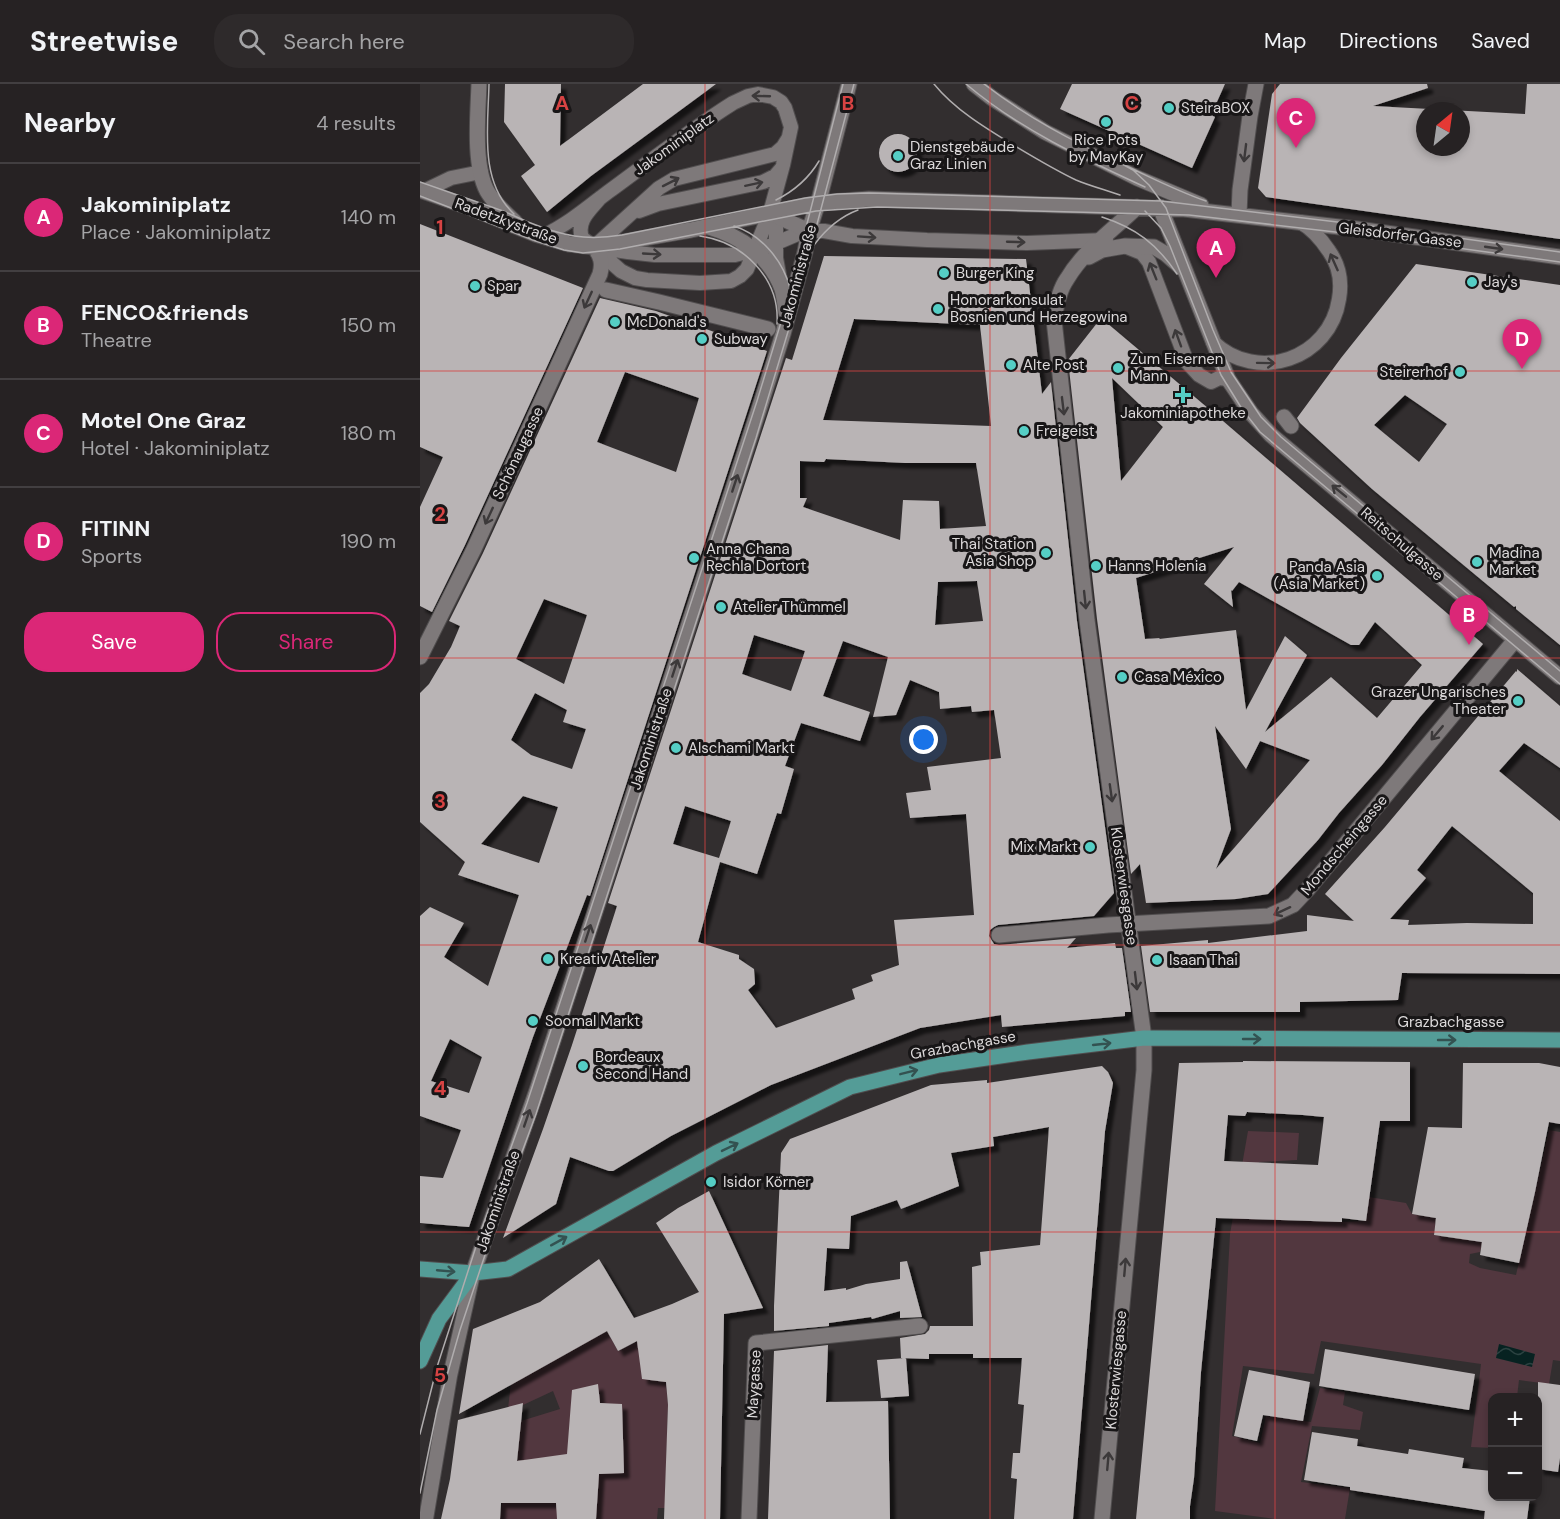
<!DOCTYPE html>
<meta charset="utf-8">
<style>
:root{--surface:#262223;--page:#2e2a2b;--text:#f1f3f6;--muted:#a4a4a6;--line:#423f41;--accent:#db2777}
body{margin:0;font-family:"DM Sans",sans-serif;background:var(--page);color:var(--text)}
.controls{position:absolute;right:18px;bottom:18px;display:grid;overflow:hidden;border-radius:12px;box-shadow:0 3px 9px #0003}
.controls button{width:54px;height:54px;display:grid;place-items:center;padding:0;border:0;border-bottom:2px solid var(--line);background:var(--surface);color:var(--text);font:30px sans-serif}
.compass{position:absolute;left:996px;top:18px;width:54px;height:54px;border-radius:50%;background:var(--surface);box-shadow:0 3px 9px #0003;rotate:29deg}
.you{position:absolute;left:504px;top:656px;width:21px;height:21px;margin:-15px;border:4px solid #fff;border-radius:50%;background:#1a73e8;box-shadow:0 0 0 9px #1a73e833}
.badge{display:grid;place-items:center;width:39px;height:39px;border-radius:50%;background:var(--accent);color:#fff;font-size:20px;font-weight:700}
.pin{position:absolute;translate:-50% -50px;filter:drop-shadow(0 2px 3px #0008)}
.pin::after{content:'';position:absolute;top:32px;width:21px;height:18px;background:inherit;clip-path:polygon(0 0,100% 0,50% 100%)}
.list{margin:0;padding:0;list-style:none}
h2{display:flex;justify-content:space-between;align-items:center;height:78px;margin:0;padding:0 24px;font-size:26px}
h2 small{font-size:20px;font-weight:400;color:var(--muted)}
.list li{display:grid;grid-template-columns:39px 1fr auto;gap:18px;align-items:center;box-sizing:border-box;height:108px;padding:0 24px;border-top:2px solid var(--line)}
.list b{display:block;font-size:22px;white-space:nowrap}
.list p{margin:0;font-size:20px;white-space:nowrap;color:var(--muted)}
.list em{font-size:20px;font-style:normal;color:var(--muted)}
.actions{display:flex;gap:12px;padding:18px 24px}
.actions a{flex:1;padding:14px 0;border:2px solid var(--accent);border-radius:24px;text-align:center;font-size:21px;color:var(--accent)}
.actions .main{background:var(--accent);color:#fff}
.icon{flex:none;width:33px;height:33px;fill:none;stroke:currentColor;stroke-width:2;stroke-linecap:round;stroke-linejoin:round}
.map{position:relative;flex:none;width:1140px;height:1435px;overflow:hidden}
header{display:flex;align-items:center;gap:36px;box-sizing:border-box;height:84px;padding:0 30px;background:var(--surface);border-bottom:2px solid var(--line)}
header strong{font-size:28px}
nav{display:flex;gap:33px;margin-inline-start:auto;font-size:21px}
.search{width:420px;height:54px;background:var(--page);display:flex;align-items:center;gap:15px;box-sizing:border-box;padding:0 21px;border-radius:24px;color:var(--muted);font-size:22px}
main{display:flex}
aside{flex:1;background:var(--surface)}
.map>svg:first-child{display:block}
.green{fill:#52373f}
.water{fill:url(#water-waves)}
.building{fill:#b9b4b5;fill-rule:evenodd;filter:url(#shadow)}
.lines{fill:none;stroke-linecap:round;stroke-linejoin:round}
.lane-casing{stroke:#504d4e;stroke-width:16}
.street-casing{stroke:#504d4e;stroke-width:17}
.primary-casing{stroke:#504d4e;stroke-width:17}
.lane{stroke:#7e797a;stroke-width:14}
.street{stroke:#7e797a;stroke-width:15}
.primary{stroke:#549c97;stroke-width:15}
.tram{stroke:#b0adae;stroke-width:1.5}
.oneway{stroke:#3c393a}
.oneway2{stroke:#335251}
.grid{fill:none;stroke:#d74343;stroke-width:1.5;stroke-opacity:0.55}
.poi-dot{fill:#55cec5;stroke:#181617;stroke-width:2}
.labels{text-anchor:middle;stroke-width:6;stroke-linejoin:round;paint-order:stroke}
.poi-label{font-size:15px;fill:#dcd9da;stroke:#181617;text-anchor:start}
.street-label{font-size:15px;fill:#dcd9da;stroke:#181617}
.grid-label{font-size:20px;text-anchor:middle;font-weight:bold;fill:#d74343;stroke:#181617;stroke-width:6;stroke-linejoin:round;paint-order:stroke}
</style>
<header>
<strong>Streetwise</strong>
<div class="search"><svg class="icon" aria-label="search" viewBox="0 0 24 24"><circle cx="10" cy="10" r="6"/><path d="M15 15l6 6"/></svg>Search here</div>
<nav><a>Map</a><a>Directions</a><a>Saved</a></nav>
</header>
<main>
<aside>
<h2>Nearby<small>4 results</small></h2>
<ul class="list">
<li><span class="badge">A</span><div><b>Jakominiplatz</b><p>Place · Jakominiplatz</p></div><em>140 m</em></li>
<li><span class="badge">B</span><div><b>FENCO&amp;friends</b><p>Theatre</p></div><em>150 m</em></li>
<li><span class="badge">C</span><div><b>Motel One Graz</b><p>Hotel · Jakominiplatz</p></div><em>180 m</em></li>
<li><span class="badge">D</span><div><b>FITINN</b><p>Sports</p></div><em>190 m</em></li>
</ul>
<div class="actions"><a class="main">Save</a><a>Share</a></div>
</aside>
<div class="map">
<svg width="1140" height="1435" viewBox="0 0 1140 1435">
<defs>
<pattern id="water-waves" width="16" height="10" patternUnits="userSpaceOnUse" patternTransform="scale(1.5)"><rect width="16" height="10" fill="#072221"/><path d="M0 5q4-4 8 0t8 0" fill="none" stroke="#2b4241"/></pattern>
<filter id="shadow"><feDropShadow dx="5.5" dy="5.5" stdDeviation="1.5" flood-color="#0009"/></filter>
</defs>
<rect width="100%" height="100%" fill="#322e2f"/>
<path class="green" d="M1129 1046 1140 1048V1277L1133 1276 1129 1300 1099 1296 1097 1313 1072 1314V1364L1051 1363 1061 1280 901 1257 894 1290 823 1282 812 1352 840 1359 846 1332 891 1338 900 1304 925 1308 923 1321 943 1328 940 1346 892 1342 881 1398 930 1404 925 1435H855L795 1427 810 1150 828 1047 879 1049 877 1076 839 1078 831 1135 921 1138 946 1137 949 1113 986 1119 992 1130 1016 1134 1014 1151 1033 1154 1035 1138 1066 1143 1060 1168 1050 1170 1049 1179 1060 1184 1096 1191Z
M187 1247 198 1267 226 1253 246 1298 248 1321 245 1424H238L237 1435H80L84 1399 95 1398 101 1337 140 1325 133 1307 103 1321 88 1325 91 1298Z"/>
<path class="water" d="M1079 1260 1115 1270 1112 1283 1076 1274Z"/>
<path class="building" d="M85 0H141L140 62 223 0H296L171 92 127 128 101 92 115 81 84 38Z
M652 0H805L791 31 795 33 772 84 640 25Z
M860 0H1007L1008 4 953 22 1105 30 1107 0H1140V155L846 113 838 104 852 10ZM1005 27H1041V63H1005Z
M459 69a19 19 0 1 1 38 0a19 19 0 1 1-38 0Z
M0 140 163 204 45 461 12 528 0 522V423L23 373 0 363Z
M404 172 606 175 622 310 631 298 657 537 694 809 674 832 578 841 574 843 570 846 569 852 574 860 579 861 656 854 647 864 695 859 696 864H702L711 928H705V932L582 943 581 931 500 944 351 1001 251 1052 193 1087H189L150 1073 136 1120 83 1154 123 1045 152 961 197 822 188 819 366 274 372 276ZM434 235 560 241 571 342 403 336ZM406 375 485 379H556L566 442 520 445 519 417 483 416 480 456 383 423 387 414H380V377L404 378ZM557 497 563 537 515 541 518 498ZM334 551 385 567 371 607 322 590ZM423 557 468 573 453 633 476 631 490 596 519 608 520 625 551 622 552 628 574 626 581 674 507 683 511 706 486 709 490 734 546 730 554 831 474 836 479 881 451 891 453 897 432 905 435 915 356 944 328 906 335 900 334 885 319 875V871L278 858 300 778 337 790 357 729 361 730 374 685 365 682 381 639 440 657 450 628 403 612ZM265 722 311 737 299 774 253 760Z
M996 180 1140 201V561L1096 525V522L1094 523 952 405 880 339 877 334 921 274ZM985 311 1027 340 999 378 954 341Z
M180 214 236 227 347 267 170 812 167 811 113 953 49 1143 0 1139V1092L23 1094 41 1046 0 1032V832L10 823 44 839 24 873 68 902 99 811 38 791 45 778 0 738V609L9 600 31 563 40 542 29 537 63 469ZM205 288 279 314 256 388 177 358ZM124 515 167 531 144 600 96 575ZM115 609 147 626 143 638 166 645 152 685 111 671 91 656ZM103 712 138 723 119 779 61 760ZM30 955 62 973 49 1009 11 997Z
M681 234 789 325 1063 560 1000 633 962 681 919 729 898 756 848 810 816 815 726 819 720 780 711 790 677 535 648 276ZM692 294 743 343 701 397ZM814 463 784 500 813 523 811 506 812 507 819 498 931 561H939L955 538 1002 581 957 634 911 593 845 648 887 571 865 552 826 626 816 546 739 555 740 554 725 555 716 494ZM795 642 826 685 840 657 890 676 796 785 811 745Z
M1097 585 1140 622V684L1104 659 1079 687 1140 737V890L982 889 978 916 880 918V928H730L721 862 788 856V859L887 847V831L934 837 905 810 965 743 1096 587 1097 588ZM1032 742 1113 809V840L1047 839 988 841 989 836 970 835 1006 794 997 786Z
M823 977 990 978V1037H960L946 1137 922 1134V1138L796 1134 781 1288 774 1394 770 1422V1435H716L759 979 823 978ZM827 1028 883 1031 904 1033 898 1081 804 1077 808 1031 825 1032Z
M1043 979H1119L1140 983V1040L1129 1038 1115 1108 1099 1179 1060 1171 1062 1158 1014 1151 1016 1134 992 1130 1008 1043 1042 1044Z
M682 982 688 988 693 999 685 1047 653 1435H594L597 1395 591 1394 593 1369H600L604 1321 598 1320 602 1274H553V1270H509V1275L481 1274 480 1254 505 1250 509 1246 510 1242H553L552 1183 561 1181 560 1168 620 1161 629 1043 573 1053 574 1062 531 1069 539 1102 481 1125 477 1116 431 1132 429 1165 407 1164 404 1207 426 1204V1206L446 1200 480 1195V1178L487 1177 502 1233 480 1234V1227L452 1235 451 1233 409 1239V1242L354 1247V1222L361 1069 370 1055 511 1001 567 996V999Z
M289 1107 343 1224 304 1230 300 1435H244L248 1321 246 1298 222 1295 217 1257 198 1267 187 1247 39 1330 53 1245 120 1218 179 1175 214 1234 252 1220 279 1208 236 1139 258 1124Z
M408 1261 406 1318 468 1317 470 1435H348L354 1267Z
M905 1265 1055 1290 1049 1326 899 1302Z
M486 1274 489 1312 461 1314 457 1276Z
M829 1286 890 1298 883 1337 843 1331 837 1357 814 1352Z
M1118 1298 1140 1301V1374L1138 1388 1118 1385Z
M178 1300 180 1319 202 1320 204 1389 179 1390 176 1435H137L136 1419H81L80 1435H21L30 1395 38 1336 103 1319 97 1377 147 1370 152 1306Z
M892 1348 938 1355 937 1362 988 1370 989 1365 1044 1374 1042 1384 1072 1387V1413H1110L1107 1435H1064L1065 1427 930 1406V1403L884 1396Z"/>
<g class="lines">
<defs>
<path id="lane" d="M4 107 31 94 61 88
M356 126V174L360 196
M219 127 238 120 343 98 355 92 362 84
M123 152C147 141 167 124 188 108 229 78 270 46 313 19L328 12 338 10 353 13 361 18 365 24 371 43 363 81 350 129 327 185 320 192 311 197 280 199 227 196 215 194 201 187 174 163 162 154C156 137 170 126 180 114
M174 163 239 104 254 95 355 70 363 63 368 55
M707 163 722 169 729 178 767 278 779 291 791 298 799 294 808 295
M182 164 208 168 235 171H315L347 163 380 149 389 147H404L432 152 507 156 607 159 686 156
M793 258C837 300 910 275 919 215 922 198 919 181 909 167 901 155 893 145 880 138
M6 1435 30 1292 53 1190"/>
<path id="street" d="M59 0C58 30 53 81 67 107 74 119 85 129 95 138
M554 0 572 14 625 48 717 94 781 121
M0 106 51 124 115 150 149 160 174 163 271 146 398 119 449 115 764 125 937 145 1140 173
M740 123 808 295 831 329 851 351 1140 593
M350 129 389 147
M819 131 820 106 830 32 836 0
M289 143C320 152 350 172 362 205 364 212 365 220 366 228
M669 173 682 166 705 162 734 163 746 170 762 184
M186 206 239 218 348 245
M864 333 871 342
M0 573 54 465 180 190C183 179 181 172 174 163
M579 851 688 841 849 832 873 821 888 805 1095 556
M53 1189 117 1006 341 319 363 250 385 168 389 147 400 112 429 0
M329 1435 336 1259 500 1242
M682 1435 724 986V954L667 536 634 236C636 222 639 206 647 195 664 166 693 146 717 123"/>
<path id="primary" d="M0 1185 53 1189 88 1185 296 1069 430 1003 519 981 608 968 724 954 1140 956
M0 1277 19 1235 53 1189"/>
</defs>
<use href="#lane" class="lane-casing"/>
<use href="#street" class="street-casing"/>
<use href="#primary" class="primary-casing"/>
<use href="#lane" class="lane"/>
<use href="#street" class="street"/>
<use href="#primary" class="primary"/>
<path class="tram" d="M69 0C68 44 59 97 94 130
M514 0C535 26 567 45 595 62 615 74 635 86 656 96 670 102 686 106 700 111
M546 0C599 45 662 74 725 103
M564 0C608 34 652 57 702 80 730 93 757 107 786 117
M704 81 713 86 729 101 746 124 793 246 811 288 841 333 861 353 1140 587
M0 98C28 108 55 117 83 127 91 130 100 135 108 138 143 152 165 157 202 151L385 114 417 110 449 109 741 117 951 142 1140 168
M0 112 116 157 144 166 163 169 200 165 396 127 457 123 769 131 950 152 1140 178
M356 116C374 107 389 94 399 77
M725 127 741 144 750 162 801 291 822 325 840 348 1140 600
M682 133C716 144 737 160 757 190
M314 142C342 151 363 177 370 204
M280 152C323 158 360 194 357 240
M394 161C406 145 419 133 438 126
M0 1350 17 1283 62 1144 107 1019 337 317 365 225 423 0
M0 1409 17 1326 40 1246 74 1144 116 1030 336 354 373 231 434 0"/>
</g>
<defs><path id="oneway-shaft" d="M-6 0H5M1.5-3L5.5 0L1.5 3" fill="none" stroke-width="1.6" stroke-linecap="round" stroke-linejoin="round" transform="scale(1.5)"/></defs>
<g class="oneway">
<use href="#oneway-shaft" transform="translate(341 12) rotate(-178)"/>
<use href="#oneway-shaft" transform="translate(825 69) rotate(97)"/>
<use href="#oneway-shaft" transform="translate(251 98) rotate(-27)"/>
<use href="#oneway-shaft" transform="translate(334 100) rotate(-12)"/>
<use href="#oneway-shaft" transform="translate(447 153) rotate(4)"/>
<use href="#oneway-shaft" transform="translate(596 158) rotate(2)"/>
<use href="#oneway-shaft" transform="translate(1074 164) rotate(8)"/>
<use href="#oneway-shaft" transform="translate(232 170) rotate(3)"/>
<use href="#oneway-shaft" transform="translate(914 178) rotate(-114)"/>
<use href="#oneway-shaft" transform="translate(733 187) rotate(-112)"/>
<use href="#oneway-shaft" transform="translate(168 216) rotate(115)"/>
<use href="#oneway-shaft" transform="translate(758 254) rotate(-110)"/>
<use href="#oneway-shaft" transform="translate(846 279) rotate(1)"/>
<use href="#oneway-shaft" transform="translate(643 322) rotate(83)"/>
<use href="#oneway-shaft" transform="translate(315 399) rotate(-72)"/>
<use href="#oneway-shaft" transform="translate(919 407) rotate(-141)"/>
<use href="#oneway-shaft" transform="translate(69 432) rotate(115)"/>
<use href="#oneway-shaft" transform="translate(665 516) rotate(84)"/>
<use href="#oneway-shaft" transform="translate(255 584) rotate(-72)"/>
<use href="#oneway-shaft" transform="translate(1017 649) rotate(130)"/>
<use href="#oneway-shaft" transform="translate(691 709) rotate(82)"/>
<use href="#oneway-shaft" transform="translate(862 827) rotate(155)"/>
<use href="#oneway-shaft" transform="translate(168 849) rotate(-72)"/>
<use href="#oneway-shaft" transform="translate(716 897) rotate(83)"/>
<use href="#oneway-shaft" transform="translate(107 1034) rotate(-71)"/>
<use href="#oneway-shaft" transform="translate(705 1183) rotate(-85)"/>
<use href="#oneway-shaft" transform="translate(688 1377) rotate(-85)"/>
</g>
<g class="oneway2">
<use href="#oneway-shaft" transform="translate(832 955)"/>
<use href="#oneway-shaft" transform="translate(1027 956)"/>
<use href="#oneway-shaft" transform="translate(682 960) rotate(-6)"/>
<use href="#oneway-shaft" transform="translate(489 988) rotate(-14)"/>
<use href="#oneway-shaft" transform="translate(310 1063) rotate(-26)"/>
<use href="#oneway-shaft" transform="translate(139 1157) rotate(-29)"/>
<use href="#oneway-shaft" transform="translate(26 1187) rotate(5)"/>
</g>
<path class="grid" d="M285 0V1435M570 0V1435M855 0V1435M0 287H1140M0 574H1140M0 861H1140M0 1148H1140"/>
<g class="poi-dot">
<circle cx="749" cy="24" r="6"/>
<circle cx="686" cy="38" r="6"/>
<circle cx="478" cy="72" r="6"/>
<circle cx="524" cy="189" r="6"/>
<circle cx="1052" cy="198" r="6"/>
<circle cx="55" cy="202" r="6"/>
<circle cx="518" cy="225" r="6"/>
<circle cx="195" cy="238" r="6"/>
<circle cx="282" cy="255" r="6"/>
<circle cx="591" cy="281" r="6"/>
<circle cx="698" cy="284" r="6"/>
<circle cx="1040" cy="288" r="6"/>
<path d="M760 302h6v6h6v6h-6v6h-6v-6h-6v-6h6z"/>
<circle cx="604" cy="347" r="6"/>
<circle cx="626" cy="469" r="6"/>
<circle cx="274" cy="474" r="6"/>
<circle cx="1057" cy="478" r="6"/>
<circle cx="676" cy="482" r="6"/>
<circle cx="957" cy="492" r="6"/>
<circle cx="301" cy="523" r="6"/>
<circle cx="702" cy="593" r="6"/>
<circle cx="1098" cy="617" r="6"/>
<circle cx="256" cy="664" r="6"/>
<circle cx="670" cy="763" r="6"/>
<circle cx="128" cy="875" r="6"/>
<circle cx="737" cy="876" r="6"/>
<circle cx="113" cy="937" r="6"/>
<circle cx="163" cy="982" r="6"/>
<circle cx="291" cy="1098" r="6"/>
</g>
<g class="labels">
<g class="poi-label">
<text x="761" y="29">SteiraBOX</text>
<text x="686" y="61" text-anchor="middle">Rice Pots<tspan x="686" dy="17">by MayKay</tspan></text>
<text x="490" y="68">Dienstgebäude<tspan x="490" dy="17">Graz Linien</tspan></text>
<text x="536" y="194">Burger King</text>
<text x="1064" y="203">Jay's</text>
<text x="67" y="207">Spar</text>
<text x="530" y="221">Honorarkonsulat<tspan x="530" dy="17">Bosnien und Herzegowina</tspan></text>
<text x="207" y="243">McDonald's</text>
<text x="294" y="260">Subway</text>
<text x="710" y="280">Zum Eisernen<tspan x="710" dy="17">Mann</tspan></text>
<text x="603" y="286">Alte Post</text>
<text x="1028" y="293" text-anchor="end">Steirerhof</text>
<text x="763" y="334" text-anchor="middle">Jakominiapotheke</text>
<text x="616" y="352">Freigeist</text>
<text x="614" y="465" text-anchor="end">Thai Station<tspan x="614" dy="17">Asia Shop</tspan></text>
<text x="286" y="470">Anna Chana<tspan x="286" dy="17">Rechla Dortort</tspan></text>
<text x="1069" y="474">Madina<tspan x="1069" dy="17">Market</tspan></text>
<text x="688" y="487">Hanns Holenia</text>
<text x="945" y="488" text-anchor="end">Panda Asia<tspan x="945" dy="17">(Asia Market)</tspan></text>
<text x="313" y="528">Atelier Thümmel</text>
<text x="714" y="598">Casa México</text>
<text x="1086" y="613" text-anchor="end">Grazer Ungarisches<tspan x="1086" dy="17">Theater</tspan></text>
<text x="268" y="669">Alschami Markt</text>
<text x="658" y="768" text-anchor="end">Mix Markt</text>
<text x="140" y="880">Kreativ Atelier</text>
<text x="749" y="881">Isaan Thai</text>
<text x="125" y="942">Soomal Markt</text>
<text x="175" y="978">Bordeaux<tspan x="175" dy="17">Second Hand</tspan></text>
<text x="303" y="1103">Isidor Körner</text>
</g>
<g class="street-label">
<text transform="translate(254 60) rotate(-36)" y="5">Jakominiplatz</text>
<text transform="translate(86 137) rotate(20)" y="5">Radetzkystraße</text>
<text transform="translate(980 151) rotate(7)" y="5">Gleisdorfer Gasse</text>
<text transform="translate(378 192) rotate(-75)" y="5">Jakoministraße</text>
<text transform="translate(98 369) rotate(-65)" y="5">Schönaugasse</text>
<text transform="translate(982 460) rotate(41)" y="5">Reitschulgasse</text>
<text transform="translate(231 655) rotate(-72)" y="5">Jakoministraße</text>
<text transform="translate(924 761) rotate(-50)" y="5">Mondscheingasse</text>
<text transform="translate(704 802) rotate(82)" y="5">Klosterwiesgasse</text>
<text x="1031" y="943">Grazbachgasse</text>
<text transform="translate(543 961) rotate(-10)" y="5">Grazbachgasse</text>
<text transform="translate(78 1117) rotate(-71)" y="5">Jakoministraße</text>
<text transform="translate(696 1286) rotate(-85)" y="5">Klosterwiesgasse</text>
<text transform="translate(334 1300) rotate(-87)" y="5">Maygasse</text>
</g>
</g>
<g class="grid-label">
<text x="142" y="26">A</text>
<text x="428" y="26">B</text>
<text x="712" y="26">C</text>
<text x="20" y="150">1</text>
<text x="20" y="437">2</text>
<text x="20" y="724">3</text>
<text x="20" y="1011">4</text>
<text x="20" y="1298">5</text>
</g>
</svg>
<div class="controls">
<button>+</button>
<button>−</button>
</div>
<svg class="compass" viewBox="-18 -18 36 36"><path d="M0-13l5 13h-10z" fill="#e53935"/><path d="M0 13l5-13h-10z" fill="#a4a4a6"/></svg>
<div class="you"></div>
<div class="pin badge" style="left:796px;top:194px">A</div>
<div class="pin badge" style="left:1049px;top:561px">B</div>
<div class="pin badge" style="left:876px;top:64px">C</div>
<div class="pin badge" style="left:1102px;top:285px">D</div>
</div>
</main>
